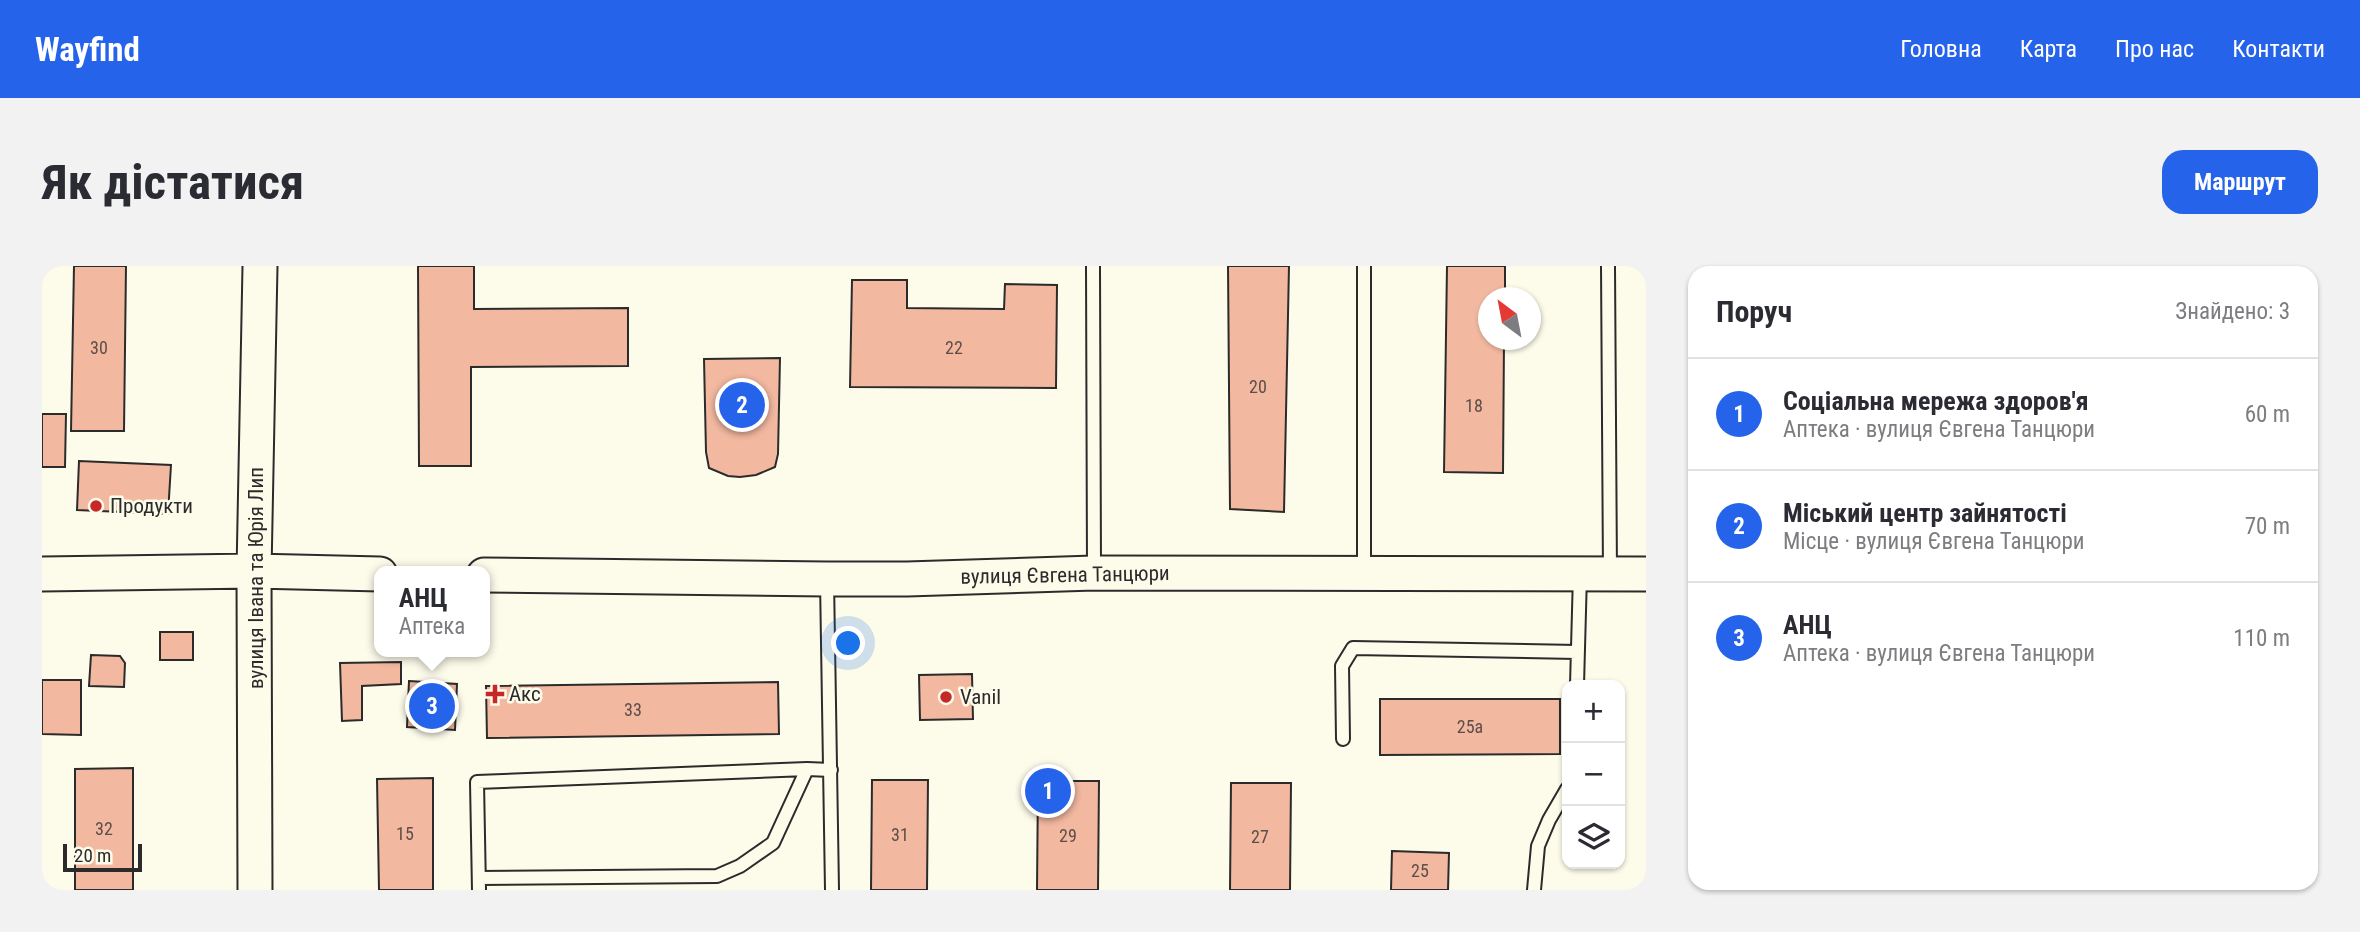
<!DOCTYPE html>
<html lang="uk">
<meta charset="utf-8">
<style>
:root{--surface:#fff;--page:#f2f2f3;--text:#2b2b33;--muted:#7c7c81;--line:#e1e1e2;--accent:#2563eb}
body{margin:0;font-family:"Roboto Condensed",sans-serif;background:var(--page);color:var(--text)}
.controls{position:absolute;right:21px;bottom:21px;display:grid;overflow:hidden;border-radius:14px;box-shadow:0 2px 5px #0004}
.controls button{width:63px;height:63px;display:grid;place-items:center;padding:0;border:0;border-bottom:2px solid var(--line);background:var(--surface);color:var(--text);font:35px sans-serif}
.compass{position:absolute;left:1436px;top:21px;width:63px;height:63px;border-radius:50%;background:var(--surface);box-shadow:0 2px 5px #0004;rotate:328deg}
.scale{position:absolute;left:21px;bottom:18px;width:79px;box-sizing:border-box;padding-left:7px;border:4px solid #2b2b2b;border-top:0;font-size:19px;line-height:24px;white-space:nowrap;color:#2b2b2b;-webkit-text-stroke:5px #fdfbea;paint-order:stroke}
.you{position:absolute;left:807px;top:378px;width:24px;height:24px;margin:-18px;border:5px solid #fff;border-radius:50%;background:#1a73e8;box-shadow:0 0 0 10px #1a73e833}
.badge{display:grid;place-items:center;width:46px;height:46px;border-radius:50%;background:var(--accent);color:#fff;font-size:23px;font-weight:700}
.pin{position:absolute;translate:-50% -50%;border:4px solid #fff;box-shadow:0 2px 7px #0006}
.popup{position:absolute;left:332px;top:300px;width:116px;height:91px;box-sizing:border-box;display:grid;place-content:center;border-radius:14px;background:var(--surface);filter:drop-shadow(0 2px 5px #0005);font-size:23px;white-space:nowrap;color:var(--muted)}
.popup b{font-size:26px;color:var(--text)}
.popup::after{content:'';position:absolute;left:50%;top:100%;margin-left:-14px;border:14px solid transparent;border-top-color:var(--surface)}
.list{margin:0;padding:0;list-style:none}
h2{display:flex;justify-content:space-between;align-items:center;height:91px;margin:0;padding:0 28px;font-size:30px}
h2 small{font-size:23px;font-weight:400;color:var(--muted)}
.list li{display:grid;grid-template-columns:46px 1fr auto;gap:21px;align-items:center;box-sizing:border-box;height:112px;padding:0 28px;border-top:2px solid var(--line)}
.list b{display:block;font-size:26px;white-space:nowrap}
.list p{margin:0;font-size:23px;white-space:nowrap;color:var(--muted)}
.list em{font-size:23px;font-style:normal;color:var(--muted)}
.icon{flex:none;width:38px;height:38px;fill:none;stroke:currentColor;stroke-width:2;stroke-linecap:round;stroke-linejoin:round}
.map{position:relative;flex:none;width:1604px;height:624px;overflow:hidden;border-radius:21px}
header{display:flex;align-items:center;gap:42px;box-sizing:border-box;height:98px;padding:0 35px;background:var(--accent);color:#fff}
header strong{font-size:33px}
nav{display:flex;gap:38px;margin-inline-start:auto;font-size:24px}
.intro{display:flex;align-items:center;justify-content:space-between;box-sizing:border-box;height:168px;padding:0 42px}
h1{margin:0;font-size:49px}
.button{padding:18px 32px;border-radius:21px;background:var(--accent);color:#fff;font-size:24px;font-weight:700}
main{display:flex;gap:42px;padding:0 42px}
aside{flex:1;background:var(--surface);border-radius:21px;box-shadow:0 2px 5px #0004}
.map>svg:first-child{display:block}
.building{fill:#f2b8a0;stroke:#2b2b2b;stroke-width:2}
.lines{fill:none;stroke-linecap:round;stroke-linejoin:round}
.lane-casing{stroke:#2b2b2b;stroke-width:16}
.secondary-casing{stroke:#2b2b2b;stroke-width:37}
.lane{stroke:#fdfbea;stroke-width:12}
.secondary{stroke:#fdfbea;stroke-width:33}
.poi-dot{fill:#c62828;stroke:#fdfbea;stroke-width:2.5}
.labels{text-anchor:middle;stroke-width:5;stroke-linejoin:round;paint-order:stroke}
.number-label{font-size:18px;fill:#5d4e48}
.poi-label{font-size:21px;fill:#2b2b2b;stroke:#fdfbea;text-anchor:start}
.street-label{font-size:21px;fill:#2b2b2b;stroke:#fdfbea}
</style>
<header>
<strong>Wayfind</strong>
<nav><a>Головна</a><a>Карта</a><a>Про нас</a><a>Контакти</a></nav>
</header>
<div class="intro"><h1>Як дістатися</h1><a class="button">Маршрут</a></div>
<main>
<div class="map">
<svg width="1604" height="624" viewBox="0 0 1604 624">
<rect width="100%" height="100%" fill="#fdfbea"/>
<path class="building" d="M32 0H84L82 165H29Z
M376 0H432V43L586 42V100L429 101V200H377Z
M1186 0H1247L1242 246 1188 243Z
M1405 0H1463V32H1447V74H1462L1461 207 1402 206Z
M810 14H865V42L962 43 963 18 1015 19 1014 122 808 121Z
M738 92 736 188 733 201 714 209 698 211 686 210 667 202 664 186 662 93Z
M0 148H24L23 201H0Z
M37 195 129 199 126 248 35 244Z
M118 366H151V394H118Z
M49 389 78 390 83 397 82 421 47 420Z
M359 396V418L320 420V454L300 455 298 397Z
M930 408 931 453 878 454 877 409Z
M0 414H39V469L0 468Z
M367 415 415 418 413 464 365 461Z
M736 416 737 468 445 472 444 420Z
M1338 433H1518V488L1338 489Z
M91 502V624H33V503Z
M391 512V624H337L335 513Z
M830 514H886L885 624H829Z
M996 515H1057L1056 624H995Z
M1189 517H1249L1248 624H1188Z
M1350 585 1407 587 1406 624H1349Z"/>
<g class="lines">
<defs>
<path id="lane" d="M1051 0 1052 304
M1566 0 1568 308
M1322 307V0
M785 314 790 624
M1535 419 1538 308
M1301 473 1300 400 1311 382 1535 386
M437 612 675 610 698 600 731 577 765 503
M437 624 435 516 765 503 789 504
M1492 624 1496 580 1507 554 1525 523"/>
<path id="secondary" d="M0 308 212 305 338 308
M442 309 785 313H865L1052 307 1604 308
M213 624 212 305 218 0"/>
</defs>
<use href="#lane" class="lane-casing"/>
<use href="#secondary" class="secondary-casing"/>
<use href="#lane" class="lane"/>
<use href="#secondary" class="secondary"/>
</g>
<g class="poi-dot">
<circle cx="54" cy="240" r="7"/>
<path d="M449.5 417.5h7v7h7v7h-7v7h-7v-7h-7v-7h7z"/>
<circle cx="904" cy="431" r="7"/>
</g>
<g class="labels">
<g class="number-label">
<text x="57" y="88">30</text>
<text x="912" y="88">22</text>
<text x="1216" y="127">20</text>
<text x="1432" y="146">18</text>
<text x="591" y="450">33</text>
<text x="1428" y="467">25а</text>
<text x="62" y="569">32</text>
<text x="363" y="574">15</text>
<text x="858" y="575">31</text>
<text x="1026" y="576">29</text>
<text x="1218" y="577">27</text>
<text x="1378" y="611">25</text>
</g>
<g class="poi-label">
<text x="68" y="247">Продукти</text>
<text x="467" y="435">Акс</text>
<text x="918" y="438">Vanil</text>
</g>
<g class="street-label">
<text transform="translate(1023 309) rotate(-1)" y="7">вулиця Євгена Танцюри</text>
<text transform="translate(214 312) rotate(-90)" y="7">вулиця Івана та Юрія Лип</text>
</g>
</g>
</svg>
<div class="controls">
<button>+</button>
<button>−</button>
<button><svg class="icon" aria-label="layers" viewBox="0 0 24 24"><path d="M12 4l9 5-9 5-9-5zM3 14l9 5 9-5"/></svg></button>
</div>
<svg class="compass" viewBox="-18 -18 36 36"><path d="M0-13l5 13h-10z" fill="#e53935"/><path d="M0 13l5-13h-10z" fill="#7c7c81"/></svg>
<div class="scale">20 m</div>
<div class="you"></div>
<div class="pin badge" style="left:1006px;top:525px">1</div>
<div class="pin badge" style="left:700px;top:139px">2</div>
<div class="pin badge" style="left:390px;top:440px">3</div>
<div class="popup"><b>АНЦ</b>Аптека</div>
</div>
<aside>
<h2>Поруч<small>Знайдено: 3</small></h2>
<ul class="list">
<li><span class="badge">1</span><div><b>Соціальна мережа здоров'я</b><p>Аптека · вулиця Євгена Танцюри</p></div><em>60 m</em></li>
<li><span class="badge">2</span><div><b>Міський центр зайнятості</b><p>Місце · вулиця Євгена Танцюри</p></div><em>70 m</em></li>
<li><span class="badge">3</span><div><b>АНЦ</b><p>Аптека · вулиця Євгена Танцюри</p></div><em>110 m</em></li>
</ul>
</aside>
</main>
